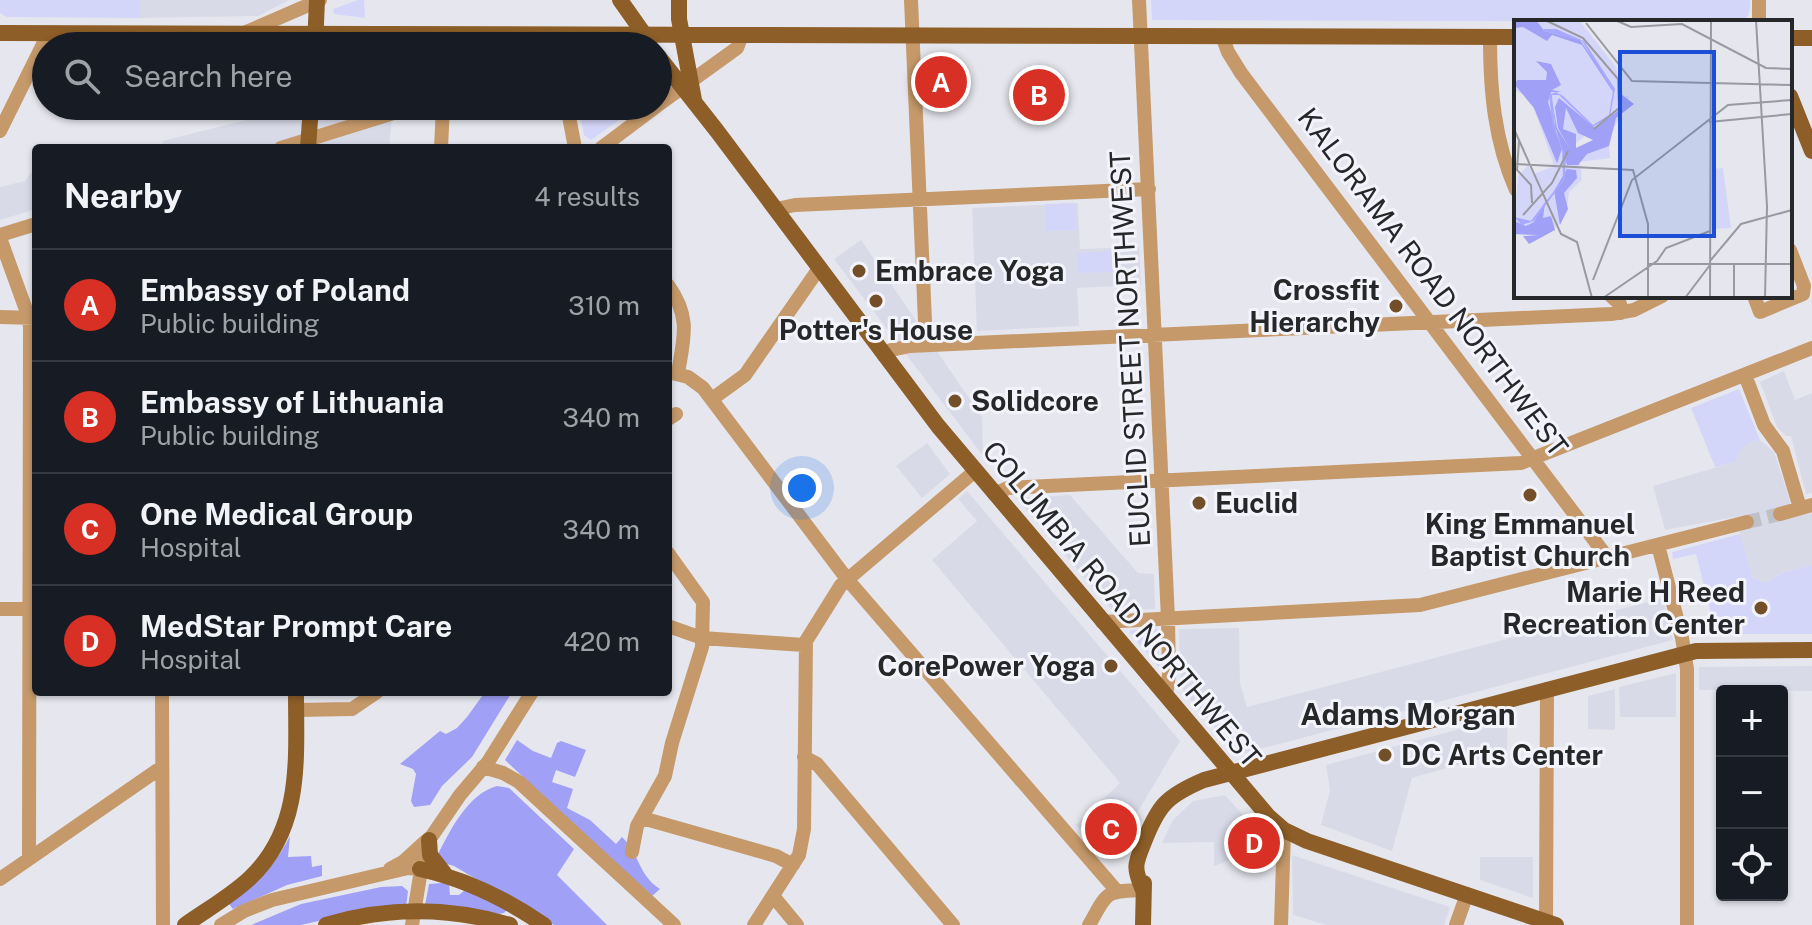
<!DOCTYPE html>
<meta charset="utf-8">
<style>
:root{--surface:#171b24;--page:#242831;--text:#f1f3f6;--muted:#9ea1a6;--line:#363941;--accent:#d93025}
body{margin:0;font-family:"Public Sans",sans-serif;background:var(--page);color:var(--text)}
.controls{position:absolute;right:24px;bottom:24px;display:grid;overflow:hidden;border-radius:8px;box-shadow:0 2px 6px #0004}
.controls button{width:72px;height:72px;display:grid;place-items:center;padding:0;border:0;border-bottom:2px solid var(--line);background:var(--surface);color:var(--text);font:40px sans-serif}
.you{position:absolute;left:802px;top:488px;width:28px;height:28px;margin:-20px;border:6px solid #fff;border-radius:50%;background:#1a73e8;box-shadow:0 0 0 12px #1a73e833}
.badge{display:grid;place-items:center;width:52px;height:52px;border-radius:50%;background:var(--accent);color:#fff;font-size:26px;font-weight:700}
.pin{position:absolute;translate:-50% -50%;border:4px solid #fff;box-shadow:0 2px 8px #0006}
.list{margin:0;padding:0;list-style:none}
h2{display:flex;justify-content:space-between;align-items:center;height:104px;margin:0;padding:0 32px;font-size:34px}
h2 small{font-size:26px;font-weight:400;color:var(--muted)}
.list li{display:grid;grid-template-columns:52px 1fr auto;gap:24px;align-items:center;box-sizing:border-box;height:112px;padding:0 32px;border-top:2px solid var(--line)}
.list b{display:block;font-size:30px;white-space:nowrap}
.list p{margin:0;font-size:26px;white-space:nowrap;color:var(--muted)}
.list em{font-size:26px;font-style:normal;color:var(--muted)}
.icon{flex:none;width:44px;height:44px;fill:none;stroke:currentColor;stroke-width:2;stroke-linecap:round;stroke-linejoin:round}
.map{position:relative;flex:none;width:1812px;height:925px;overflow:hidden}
.search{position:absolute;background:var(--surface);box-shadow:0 2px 6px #0004;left:32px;top:32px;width:640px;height:88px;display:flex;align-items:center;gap:20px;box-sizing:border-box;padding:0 28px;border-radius:44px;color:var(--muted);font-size:30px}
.panel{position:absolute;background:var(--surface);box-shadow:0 2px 6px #0004;left:32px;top:144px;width:640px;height:552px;border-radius:8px}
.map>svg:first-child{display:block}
.built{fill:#d9dae8}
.green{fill:#d4d6f9}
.forest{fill:#9fa0f6}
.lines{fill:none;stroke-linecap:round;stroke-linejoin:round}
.minor-tunnel{stroke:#c0c1c7;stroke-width:14;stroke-dasharray:14 7;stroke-linecap:butt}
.minor{stroke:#c5996a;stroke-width:14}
.major{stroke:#8d5e27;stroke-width:16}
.poi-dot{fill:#724f28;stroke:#f3f4fb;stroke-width:3}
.labels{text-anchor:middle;stroke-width:6;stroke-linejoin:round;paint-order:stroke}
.poi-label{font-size:28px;font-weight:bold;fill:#262729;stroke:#f3f4fb;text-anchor:start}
.street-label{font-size:28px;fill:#262729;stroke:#f3f4fb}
.neighbourhood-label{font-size:30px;font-weight:bold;fill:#262729;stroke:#f3f4fb}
.inset-road{fill:none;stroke:#999a9f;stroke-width:2}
.view{fill:#1d4ed8;fill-opacity:0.15;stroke:#1d4ed8;stroke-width:4}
.inset-edge{fill:none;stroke:#262729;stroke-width:4}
</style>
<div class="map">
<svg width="1812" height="925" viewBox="0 0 1812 925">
<rect width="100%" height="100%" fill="#e6e7ee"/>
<path class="built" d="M140 0H289L258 16 140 18Z
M302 106H393L389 148H164L162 141Z
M36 166V209L0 220V187L25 181Z
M1078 203 1080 249 1139 247 1141 285 1077 288 1079 326 977 331 972 208Z
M861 240 982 417 983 456 834 259Z
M1784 371 1795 400 1812 393V493L1806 494 1791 436H1786L1777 427 1760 382Z
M1760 440 1774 452 1795 516 1812 513V565L1782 573 1766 583 1753 578 1735 517 1665 530 1653 486 1734 462 1742 447 1748 441Z
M927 443 950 474 922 498 896 466Z
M967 491 1180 741 1109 860 1076 825 1120 783 932 560 977 521 958 499Z
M1070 495 1138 573 1154 574 1155 609 1113 611 1016 498Z
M1663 598 1673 640 1245 753 1234 750 1184 692 1181 683 1179 629 1239 628 1240 683 1247 707Z
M1812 666V691L1699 690V667Z
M1676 673V717H1620L1619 687Z
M1615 689V730L1588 729V696Z
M1508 716 1507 751 1412 778 1392 851 1321 825 1330 790 1326 765Z
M1225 795 1270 845 1214 866V842L1162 843 1172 821 1193 801Z
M1292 855 1450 907 1444 925H1327L1293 915Z
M1480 857H1533V898L1480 880Z"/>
<path class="green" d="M0 0H140V18L7 17 0 13Z
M358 0H364L365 18 334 14 333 9Z
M1151 0H1750C1750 9 1750 18 1741 22L1152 20Z
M578 106H639L591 140 584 135Z
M1076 203 1077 230 1046 231 1045 204Z
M1112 251 1113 272 1077 273V253Z
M1739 389 1760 440C1744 442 1741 448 1735 462L1715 467 1691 408Z
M1740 534 1753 578 1766 583 1782 573 1812 565V634H1716L1696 554 1673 559 1672 552Z
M1158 629 1159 667 1129 632 1131 630Z"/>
<path class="forest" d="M485 692H512L472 757 442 786 430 805 414 807 411 801 416 774 413 769 400 764 440 731 446 734 457 728 467 717Z
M517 740 533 751 551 758 557 743 561 741 586 750 575 777 556 770 552 782 573 789 567 808 590 820 616 844 622 837C640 854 638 875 660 889L651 897 505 760Z
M497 786 509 788 574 849 557 875 607 925H554L454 866 440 862 438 854C451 829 468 794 497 786Z
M290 836 288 857 311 856 312 867 322 865V876L287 885 233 909 229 904C256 884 275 866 290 836Z
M442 883 449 884 450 895H459L465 890 508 908 504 913 499 914 425 905 429 884Z
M402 886 408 891 406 907 362 911 301 925H251L301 904 381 887Z"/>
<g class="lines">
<path class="minor-tunnel" d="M1747 522 1780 514"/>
<path class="minor" d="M911 0 926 345
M1139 0 1168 619 1169 674 1166 696
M1759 0V22
M244 33 320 0
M1222 36 1228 52 1241 73 1607 557
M1490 37C1490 90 1494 140 1516 190
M658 105 737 48 742 35
M567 106 575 148
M0 131 48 34
M281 148 416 106
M441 148 443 106
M601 148 657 106
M776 209 795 205 1149 189
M0 235 36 224
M0 238 29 318 30 328 29 858
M668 285C691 317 684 337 678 373
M1611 296 1620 304 1621 313
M1754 296 1760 312 1803 294 1804 286 1790 250
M0 317 36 318
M884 356 891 350 910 346 1611 314 1634 310 1662 296
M668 372 688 377 703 388 847 579 1116 890
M1745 375 1764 425 1783 451 1800 508
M712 399 745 375 820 267
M668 419 676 414
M994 494 1008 488 1521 463 1812 348
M1780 514 1812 505
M1658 545 1682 638 1687 669V925
M0 609H36
M1102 622 1420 605 1747 522
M668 626 702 638 804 645
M162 692 163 925
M296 710 352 709 377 692
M804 757 817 764 953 925
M483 767 503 773 519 782 674 925
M642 818 776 856 793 865
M632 852 637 826 665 776 672 743 702 647 703 602 668 553
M390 869 403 862 426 841
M0 879 162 767
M773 896 797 925
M1546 921 1547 689
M221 925 244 911 272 900 408 868 420 869
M412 925 425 846 460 795 488 762 532 692
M754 925 799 855 804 829 806 641 841 585 975 471
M1089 925C1108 892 1104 891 1143 890
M1281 925 1284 830
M1456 925 1467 894"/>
<path class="major" d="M620 0 649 41
M679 0V19L694 100
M0 33 1516 37
M1790 38H1812
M315 46 317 0
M658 56 717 131 938 426 1268 816 1284 830 1307 841 1556 925
M1790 96 1812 151
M308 148 311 106
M429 840 430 855 444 873
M420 869C465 879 506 899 544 925
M1143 890C1133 867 1135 864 1144 842 1158 806 1166 796 1204 780L1696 651 1812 650
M185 925C206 910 231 896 250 878 303 828 296 758 296 692
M326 925C386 907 449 907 510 925
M1143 925 1144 883"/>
</g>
<g class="poi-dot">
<circle cx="859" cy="271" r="8"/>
<circle cx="876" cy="301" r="8"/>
<circle cx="1396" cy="306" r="8"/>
<circle cx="955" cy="401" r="8"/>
<circle cx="1530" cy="495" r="8"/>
<circle cx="1199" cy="503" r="8"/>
<circle cx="1761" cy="608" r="8"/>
<circle cx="1111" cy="666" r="8"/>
<circle cx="1385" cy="755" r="8"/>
</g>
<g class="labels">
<g class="poi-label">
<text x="875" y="281">Embrace Yoga</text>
<text x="1380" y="300" text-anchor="end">Crossfit<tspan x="1380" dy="32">Hierarchy</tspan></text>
<text x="876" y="340" text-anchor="middle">Potter's House</text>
<text x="971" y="411">Solidcore</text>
<text x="1215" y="513">Euclid</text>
<text x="1530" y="534" text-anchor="middle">King Emmanuel<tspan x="1530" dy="32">Baptist Church</tspan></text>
<text x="1745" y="602" text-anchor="end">Marie H Reed<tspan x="1745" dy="32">Recreation Center</tspan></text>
<text x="1095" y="676" text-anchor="end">CorePower Yoga</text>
<text x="1401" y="765">DC Arts Center</text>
</g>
<g class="street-label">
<text transform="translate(1433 282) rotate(53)" y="10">KALORAMA ROAD NORTHWEST</text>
<text transform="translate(1130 349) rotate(-93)" y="10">EUCLID STREET NORTHWEST</text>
<text transform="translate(1122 604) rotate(50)" y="10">COLUMBIA ROAD NORTHWEST</text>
</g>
<g class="neighbourhood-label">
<text x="1408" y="725">Adams Morgan</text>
</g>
</g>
<g transform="translate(1514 20)">
<rect width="278" height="278" fill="#e6e7ee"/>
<path d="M0 0H65L102 47 109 75 115 77 99 111 79 109 54 130 95 126 96 138 66 142 68 160 55 172 53 190 46 204 29 216 0 214 4 156 14 145 19 154 38 147 39 142 16 78 0 70ZM209 148 217 208 199 209 198 149Z" fill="#d4d6f9"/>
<path d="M0 0H22L30 11 66 20 97 64 99 72 68 25 38 15 33 21 9 7 0 8ZM22 41 37 44 47 65 38 70 48 72H37L34 82 48 129 43 143 20 88 1 65 3 60H32L33 52ZM108 75 120 84 102 98 95 126 73 134 64 145H53L42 111 38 80 43 108 56 129 44 108 41 87 45 78 81 108 105 90ZM52 88 64 113 79 120 62 128V114L49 109ZM53 149 62 150 63 158 50 173 54 189 46 205 40 171ZM31 182 29 198 37 196 41 210 15 224 9 216 26 215 0 214V201L12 206 20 202Z" fill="#9fa0f6" fill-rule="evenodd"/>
<path d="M22 0 29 9H42L70 21 101 69 96 96 79 107 45 75H38L41 110 52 135 51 159 20 201 8 205 0 197 17 201 49 159 48 128 39 108 35 75 42 72 49 76 79 105 95 95 99 71 68 21 30 11Z" fill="#a7a8ff"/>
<path class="inset-road" d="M31 0 69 18 104 59 105 88 80 109M40 0H78M101 0 117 7 168 4 252 48 278 49M242 0 253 186 251 278M72 3 118 61 278 65M195 102 278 94M0 109 47 214 63 222 78 278M5 121 3 150 17 165 18 183M0 144 119 150 134 204V278M9 195 38 163 54 131M196 241 227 204 278 190M134 244H278M79 260 118 160 214 85 278 80M89 278 143 241 152 228 196 211M171 278 196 245M196 278 197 0M220 278V244"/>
<path class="view" d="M106 32H200V216H106Z"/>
<rect width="278" height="278" class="inset-edge"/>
</g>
</svg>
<div class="controls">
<button>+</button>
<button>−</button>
<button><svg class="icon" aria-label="locate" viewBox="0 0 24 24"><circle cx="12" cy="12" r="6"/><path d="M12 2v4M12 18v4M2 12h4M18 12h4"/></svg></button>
</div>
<div class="you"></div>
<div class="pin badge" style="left:941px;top:82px">A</div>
<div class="pin badge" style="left:1039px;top:95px">B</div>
<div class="pin badge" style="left:1111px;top:829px">C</div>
<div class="pin badge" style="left:1254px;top:843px">D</div>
<div class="search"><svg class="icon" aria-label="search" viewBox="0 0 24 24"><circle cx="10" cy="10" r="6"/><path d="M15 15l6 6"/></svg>Search here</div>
<section class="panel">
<h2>Nearby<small>4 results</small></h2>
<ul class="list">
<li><span class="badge">A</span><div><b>Embassy of Poland</b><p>Public building</p></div><em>310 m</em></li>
<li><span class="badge">B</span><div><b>Embassy of Lithuania</b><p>Public building</p></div><em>340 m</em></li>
<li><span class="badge">C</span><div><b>One Medical Group</b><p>Hospital</p></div><em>340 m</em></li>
<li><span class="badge">D</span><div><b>MedStar Prompt Care</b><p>Hospital</p></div><em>420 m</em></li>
</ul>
</section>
</div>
